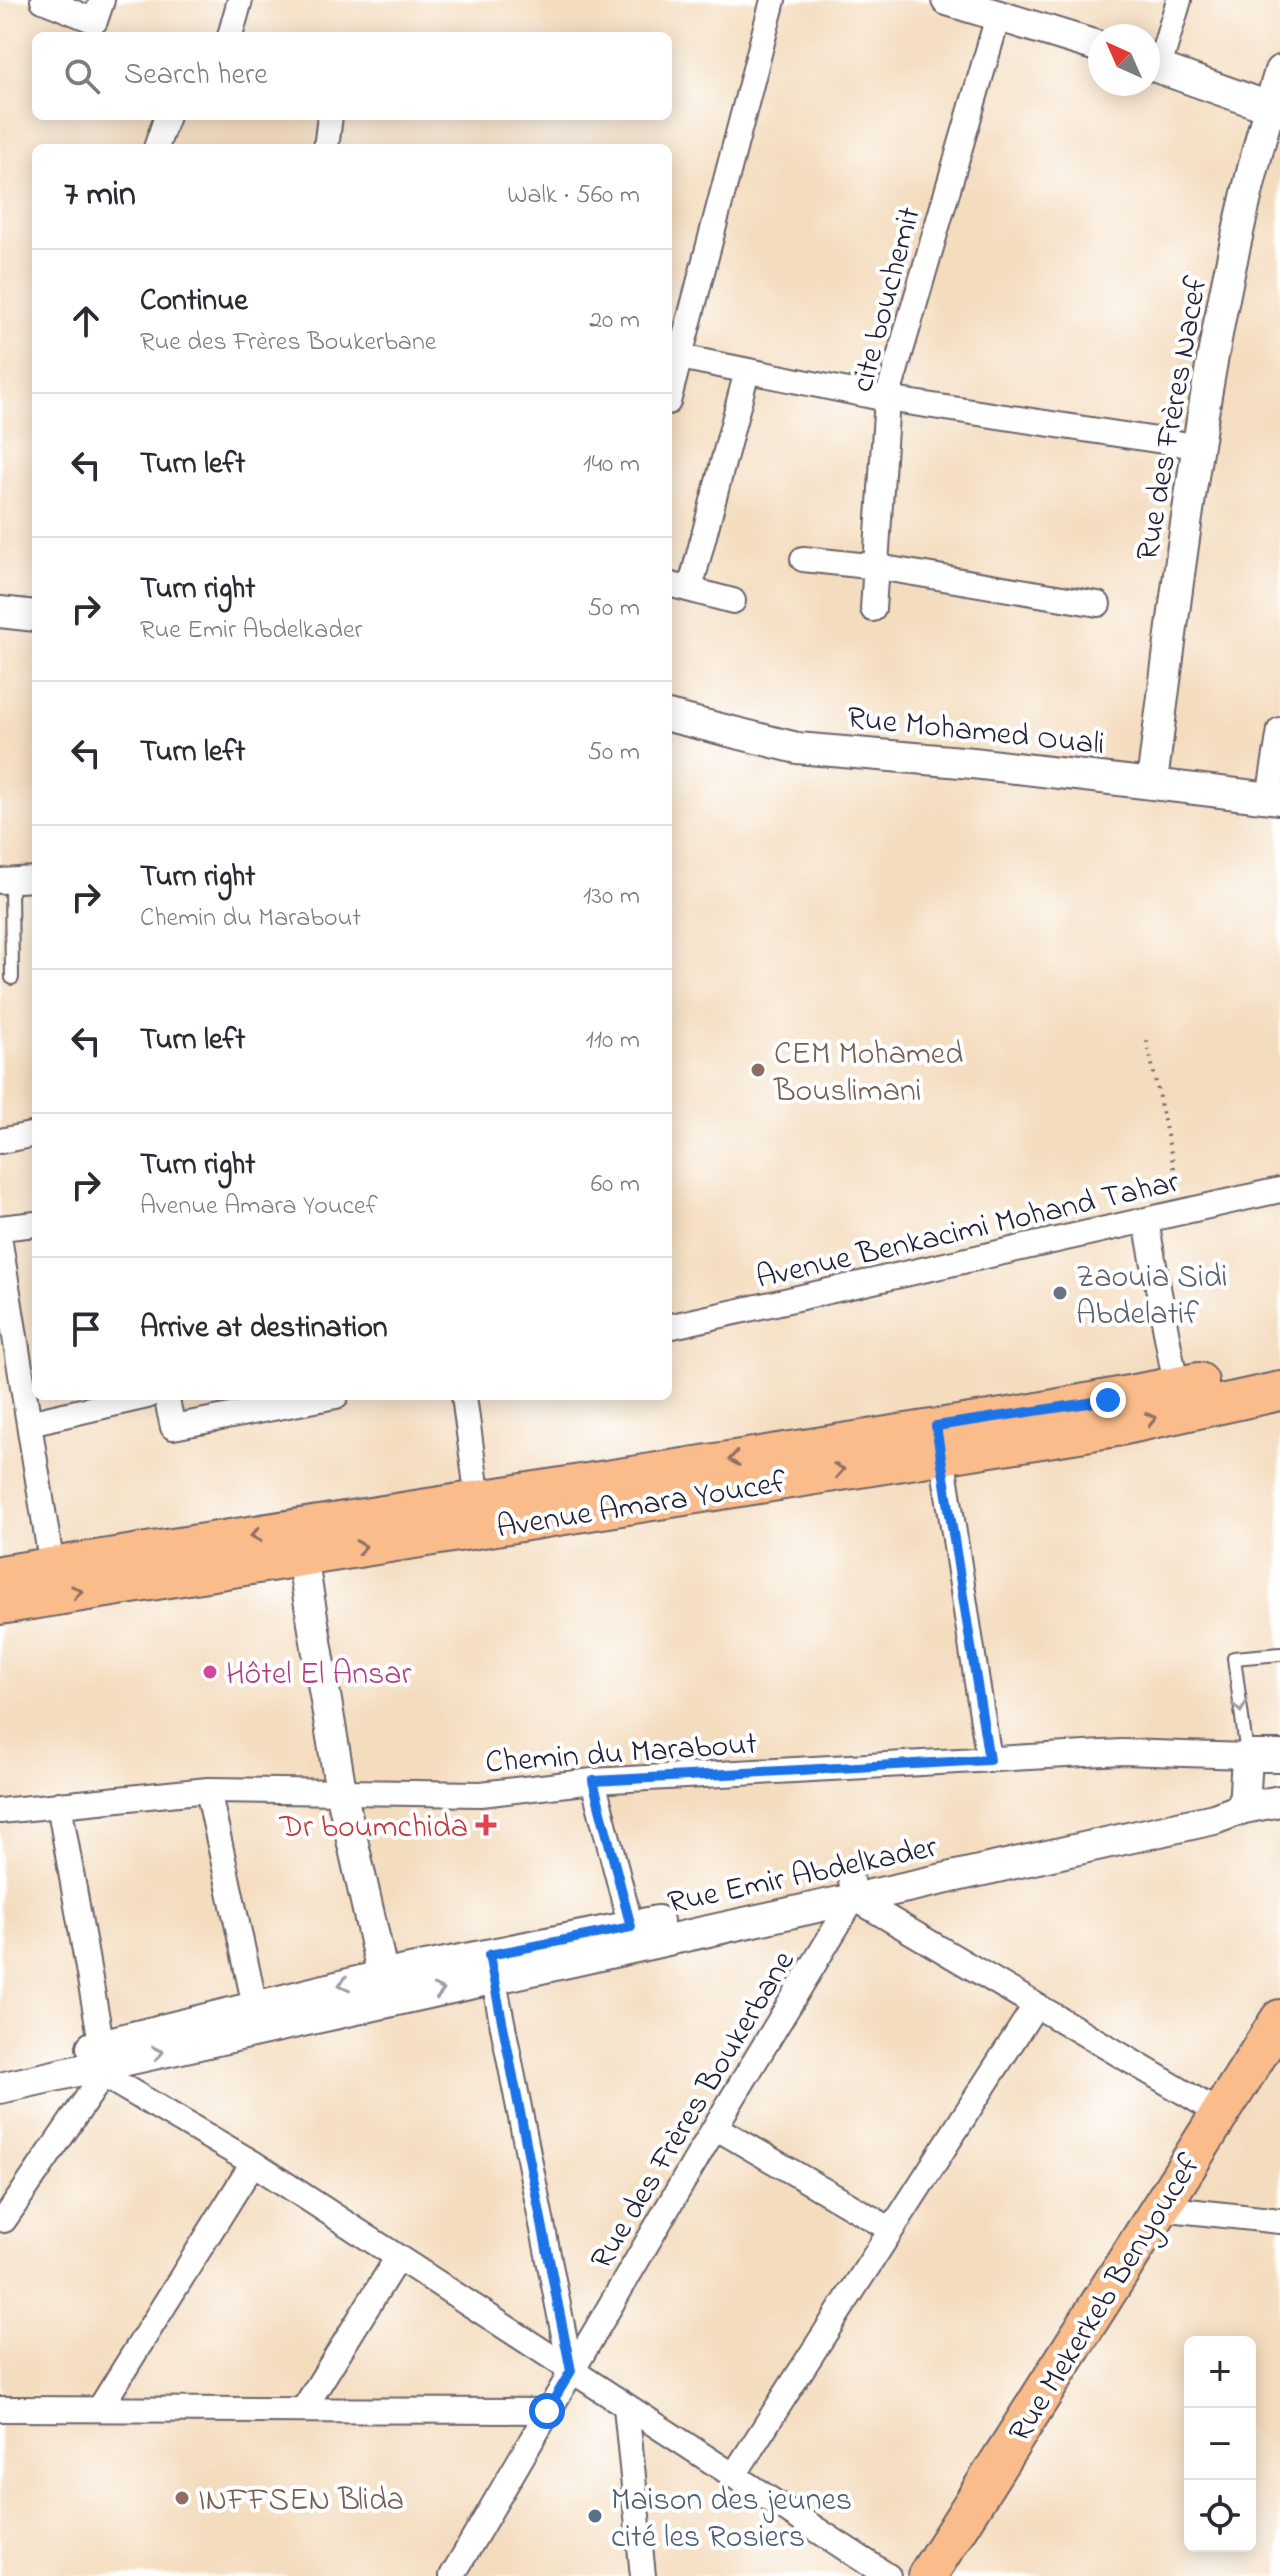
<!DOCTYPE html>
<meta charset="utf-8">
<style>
:root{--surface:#fff;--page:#f2f2f3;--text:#2b2b33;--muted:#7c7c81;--line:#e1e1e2}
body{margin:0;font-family:"Indie Flower",sans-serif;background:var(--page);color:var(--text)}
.controls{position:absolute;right:24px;bottom:24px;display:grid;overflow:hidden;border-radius:12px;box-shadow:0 4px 20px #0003}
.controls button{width:72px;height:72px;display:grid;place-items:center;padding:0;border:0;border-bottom:2px solid var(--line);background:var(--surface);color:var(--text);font:40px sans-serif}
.compass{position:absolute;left:1088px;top:24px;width:72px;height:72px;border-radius:50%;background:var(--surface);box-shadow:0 4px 20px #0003;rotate:315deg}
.stop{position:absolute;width:24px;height:24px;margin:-18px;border:6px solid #1a73e8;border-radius:50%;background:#fff}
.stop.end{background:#1a73e8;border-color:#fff;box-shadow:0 2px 8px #0008}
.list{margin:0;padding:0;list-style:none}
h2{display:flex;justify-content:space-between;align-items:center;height:104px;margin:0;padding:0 32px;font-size:34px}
h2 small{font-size:26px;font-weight:400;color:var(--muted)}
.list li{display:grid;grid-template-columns:52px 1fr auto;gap:24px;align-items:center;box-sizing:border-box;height:144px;padding:0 32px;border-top:2px solid var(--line)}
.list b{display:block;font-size:30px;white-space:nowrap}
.list p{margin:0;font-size:26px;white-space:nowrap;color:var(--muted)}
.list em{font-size:26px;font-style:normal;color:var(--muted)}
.icon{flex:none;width:44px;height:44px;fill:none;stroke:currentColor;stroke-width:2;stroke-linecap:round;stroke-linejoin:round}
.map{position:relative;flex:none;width:1280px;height:2576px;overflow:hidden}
.search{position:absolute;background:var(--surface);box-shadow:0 4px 20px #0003;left:32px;top:32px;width:640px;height:88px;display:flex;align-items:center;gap:20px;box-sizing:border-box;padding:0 28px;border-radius:12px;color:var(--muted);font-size:30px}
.panel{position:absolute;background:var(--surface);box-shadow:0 4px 20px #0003;left:32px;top:144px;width:640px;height:1256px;border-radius:12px}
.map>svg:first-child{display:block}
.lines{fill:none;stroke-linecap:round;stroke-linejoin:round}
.service-casing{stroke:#6c6369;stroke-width:16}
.minor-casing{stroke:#6c6369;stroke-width:28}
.tertiary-casing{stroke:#6c6369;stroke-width:34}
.primary-casing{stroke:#6c6369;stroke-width:42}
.path{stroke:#6c6369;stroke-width:4;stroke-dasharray:2 6;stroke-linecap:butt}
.service{stroke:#fff;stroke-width:12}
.minor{stroke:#fff;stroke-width:24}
.tertiary{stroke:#fff;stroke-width:30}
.primary{stroke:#fabc8b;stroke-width:38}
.oneway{stroke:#8e6f63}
.oneway2{stroke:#9c9ca7}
.route{stroke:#1a73e8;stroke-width:10}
.education-dot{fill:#8d6e63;stroke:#fff;stroke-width:3}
.worship-dot{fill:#6b7280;stroke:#fff;stroke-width:3}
.hotel-dot{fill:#d1479c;stroke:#fff;stroke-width:3}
.health-dot{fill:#e0444e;stroke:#fff;stroke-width:3}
.service-dot{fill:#5c6f8a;stroke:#fff;stroke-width:3}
.labels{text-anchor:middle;stroke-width:8;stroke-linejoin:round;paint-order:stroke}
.street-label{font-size:32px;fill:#22223b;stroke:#fff}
.education-label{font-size:32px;fill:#785e54;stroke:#fff;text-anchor:start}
.worship-label{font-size:32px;fill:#5b616d;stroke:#fff;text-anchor:start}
.hotel-label{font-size:32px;fill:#b23c85;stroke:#fff;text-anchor:start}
.health-label{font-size:32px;fill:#be3a42;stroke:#fff;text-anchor:end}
.service-label{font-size:32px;fill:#4e5e75;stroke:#fff;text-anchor:start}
</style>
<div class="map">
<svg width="1280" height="2576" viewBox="0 0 1280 2576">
<rect width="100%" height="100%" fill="#fff"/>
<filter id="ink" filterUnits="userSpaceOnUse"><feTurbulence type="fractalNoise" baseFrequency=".0125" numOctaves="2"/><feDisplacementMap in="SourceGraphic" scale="16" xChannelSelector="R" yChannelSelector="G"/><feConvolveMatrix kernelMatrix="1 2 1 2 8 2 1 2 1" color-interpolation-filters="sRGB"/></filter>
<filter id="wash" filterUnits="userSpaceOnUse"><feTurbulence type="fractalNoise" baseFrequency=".006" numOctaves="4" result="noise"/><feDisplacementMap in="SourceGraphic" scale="32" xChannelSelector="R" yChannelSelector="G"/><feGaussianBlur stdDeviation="1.8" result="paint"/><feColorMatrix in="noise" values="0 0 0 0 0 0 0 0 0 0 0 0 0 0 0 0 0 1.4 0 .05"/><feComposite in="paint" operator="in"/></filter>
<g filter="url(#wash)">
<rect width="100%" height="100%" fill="#f4ddbf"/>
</g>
<g filter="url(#ink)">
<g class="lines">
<defs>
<path id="service" d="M11 881 12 978
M1247 1755 1234 1658 1280 1654"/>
<path id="minor" d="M43 0 95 21 102 0
M230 36 240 0
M1159 67 1179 0
M156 148 167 116
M326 148 330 116
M680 357 887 399 1196 446
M668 402 773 0
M803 559 878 567 1098 604
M668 584 733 601
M690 589 747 371
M873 609 887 399 999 13
M1269 798 1280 730
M0 881 36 879
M0 1141 36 1134
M1146 1221 1176 1386
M0 1228 36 1224
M0 1243 52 1567
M668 1327 1280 1190
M166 1396 173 1427 336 1396
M464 1396 478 1500
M29 1423 147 1396
M940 1442 989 1760
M593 1781 631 1927
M208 1790 255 2006
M0 1811 208 1790 481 1794 593 1781 1122 1752 1247 1756
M854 1898 1219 2113
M490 1961 571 2371
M103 2075 253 2163 888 2576
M715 2127 890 2229
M1160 2208 1280 2221
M4 2220 103 2075 105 2064 59 1804
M305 2407 398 2257
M626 2407 643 2576
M100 2408 253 2163
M0 2409 547 2411
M734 2475 1035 2006
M452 2576 715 2127 854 1898 851 1880"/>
<path id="tertiary" d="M947 0 1100 47
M1148 64 1280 111
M0 612 36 616
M668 716 797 748 973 763 1280 799
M1152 782C1183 543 1210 302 1280 71
M302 1557 341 1791 387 1994
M1244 1808 1247 1756H1280
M92 2047 385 1975 658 1921
M0 2088 1214 1819 1244 1808 1280 1801"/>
<path id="primary" d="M0 1575 1028 1414 1199 1382
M0 1605 1116 1427 1280 1391
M927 2576 1280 2019"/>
</defs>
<use href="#service" class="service-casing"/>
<use href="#minor" class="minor-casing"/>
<use href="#tertiary" class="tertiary-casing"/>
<use href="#primary" class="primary-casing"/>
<path class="path" d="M1147 1041 1179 1191"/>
<use href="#service" class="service"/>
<use href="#minor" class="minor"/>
<use href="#tertiary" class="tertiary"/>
<use href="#primary" class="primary"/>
</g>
<defs><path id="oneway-chevron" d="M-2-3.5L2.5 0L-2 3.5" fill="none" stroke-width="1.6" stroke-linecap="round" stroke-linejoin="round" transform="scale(2)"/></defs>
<g class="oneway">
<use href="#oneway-chevron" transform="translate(1151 1419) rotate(-13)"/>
<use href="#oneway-chevron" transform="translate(734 1459) rotate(171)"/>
<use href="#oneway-chevron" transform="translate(839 1470) rotate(-9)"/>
<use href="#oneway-chevron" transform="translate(256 1535) rotate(171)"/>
<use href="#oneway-chevron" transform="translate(361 1547) rotate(-9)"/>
<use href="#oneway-chevron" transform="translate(77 1592) rotate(-10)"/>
</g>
<g class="oneway2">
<use href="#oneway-chevron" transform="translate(1240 1707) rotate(82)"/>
<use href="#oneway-chevron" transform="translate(344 1984) rotate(167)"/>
<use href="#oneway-chevron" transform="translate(439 1991) rotate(-13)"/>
<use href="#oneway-chevron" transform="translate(158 2053) rotate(-12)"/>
</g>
</g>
<g class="lines" filter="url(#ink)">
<path class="route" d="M547 2411 571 2371 489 1955 631 1927 593 1781 989 1760 936 1426 1108 1400"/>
</g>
<g class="education-dot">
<circle cx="758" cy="1070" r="8"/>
<circle cx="182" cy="2498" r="8"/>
</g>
<circle class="worship-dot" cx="1060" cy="1293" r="8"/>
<circle class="hotel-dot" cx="210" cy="1672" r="8"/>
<path class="health-dot" d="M482 1813h8v8h8v8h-8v8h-8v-8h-8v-8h8z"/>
<circle class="service-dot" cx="595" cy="2516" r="8"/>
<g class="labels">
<g class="street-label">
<text transform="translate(884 299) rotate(-75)" y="11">cite bouchemit</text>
<text transform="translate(1170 418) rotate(-80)" y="11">Rue des Frères Nacef</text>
<text transform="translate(976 729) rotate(6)" y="11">Rue Mohamed Ouali</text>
<text transform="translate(967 1228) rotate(-13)" y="11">Avenue Benkacimi Mohand Tahar</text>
<text transform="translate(641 1503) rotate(-9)" y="11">Avenue Amara Youcef</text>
<text transform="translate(621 1751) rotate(-4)" y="11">Chemin du Marabout</text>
<text transform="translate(802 1873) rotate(-12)" y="11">Rue Emir Abdelkader</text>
<text transform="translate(691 2109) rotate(-59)" y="11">Rue des Frères Boukerbane</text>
<text transform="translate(1103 2297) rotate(-58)" y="11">Rue Mekerkeb Benyoucef</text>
</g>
<g class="education-label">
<text x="774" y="1063">CEM Mohamed<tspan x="774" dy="37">Bouslimani</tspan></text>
<text x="198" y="2509">INFFSEN Blida</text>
</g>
<g class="worship-label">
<text x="1076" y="1286">Zaouia Sidi<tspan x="1076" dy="37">Abdelatif</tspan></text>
</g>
<g class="hotel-label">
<text x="226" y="1683">Hôtel El Ansar</text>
</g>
<g class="health-label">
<text x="468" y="1836">Dr boumchida</text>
</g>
<g class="service-label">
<text x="611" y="2509">Maison des jeunes<tspan x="611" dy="37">cité les Rosiers</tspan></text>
</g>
</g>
</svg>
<div class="controls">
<button>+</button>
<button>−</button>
<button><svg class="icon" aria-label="locate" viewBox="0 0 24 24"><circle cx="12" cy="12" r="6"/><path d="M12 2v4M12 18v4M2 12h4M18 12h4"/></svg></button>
</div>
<svg class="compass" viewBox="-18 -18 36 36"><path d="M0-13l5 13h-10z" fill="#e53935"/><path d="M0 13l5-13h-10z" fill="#7c7c81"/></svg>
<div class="stop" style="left:547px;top:2411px"></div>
<div class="stop end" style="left:1108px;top:1400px"></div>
<div class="search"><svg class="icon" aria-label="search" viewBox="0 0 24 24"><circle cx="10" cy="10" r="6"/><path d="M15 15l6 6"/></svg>Search here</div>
<section class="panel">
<h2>7 min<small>Walk · 560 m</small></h2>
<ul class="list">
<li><svg class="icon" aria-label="ahead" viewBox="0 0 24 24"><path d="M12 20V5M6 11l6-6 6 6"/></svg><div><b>Continue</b><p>Rue des Frères Boukerbane</p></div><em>20 m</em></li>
<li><svg class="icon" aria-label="left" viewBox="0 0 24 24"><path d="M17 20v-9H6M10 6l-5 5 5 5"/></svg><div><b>Turn left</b></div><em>140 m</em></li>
<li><svg class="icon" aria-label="right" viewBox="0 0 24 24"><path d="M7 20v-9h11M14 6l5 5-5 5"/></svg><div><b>Turn right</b><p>Rue Emir Abdelkader</p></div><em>50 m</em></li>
<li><svg class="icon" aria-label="left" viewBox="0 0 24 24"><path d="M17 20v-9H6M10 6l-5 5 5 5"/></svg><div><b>Turn left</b></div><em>50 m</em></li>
<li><svg class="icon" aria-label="right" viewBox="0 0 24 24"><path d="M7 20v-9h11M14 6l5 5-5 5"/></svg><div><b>Turn right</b><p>Chemin du Marabout</p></div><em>130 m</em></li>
<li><svg class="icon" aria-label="left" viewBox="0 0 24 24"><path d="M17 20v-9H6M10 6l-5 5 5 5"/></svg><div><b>Turn left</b></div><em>110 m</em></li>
<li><svg class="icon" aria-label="right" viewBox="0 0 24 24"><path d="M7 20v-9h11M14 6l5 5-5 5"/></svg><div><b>Turn right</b><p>Avenue Amara Youcef</p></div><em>60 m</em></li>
<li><svg class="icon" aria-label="arrive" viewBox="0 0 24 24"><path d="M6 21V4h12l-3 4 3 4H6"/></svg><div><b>Arrive at destination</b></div></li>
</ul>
</section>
</div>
